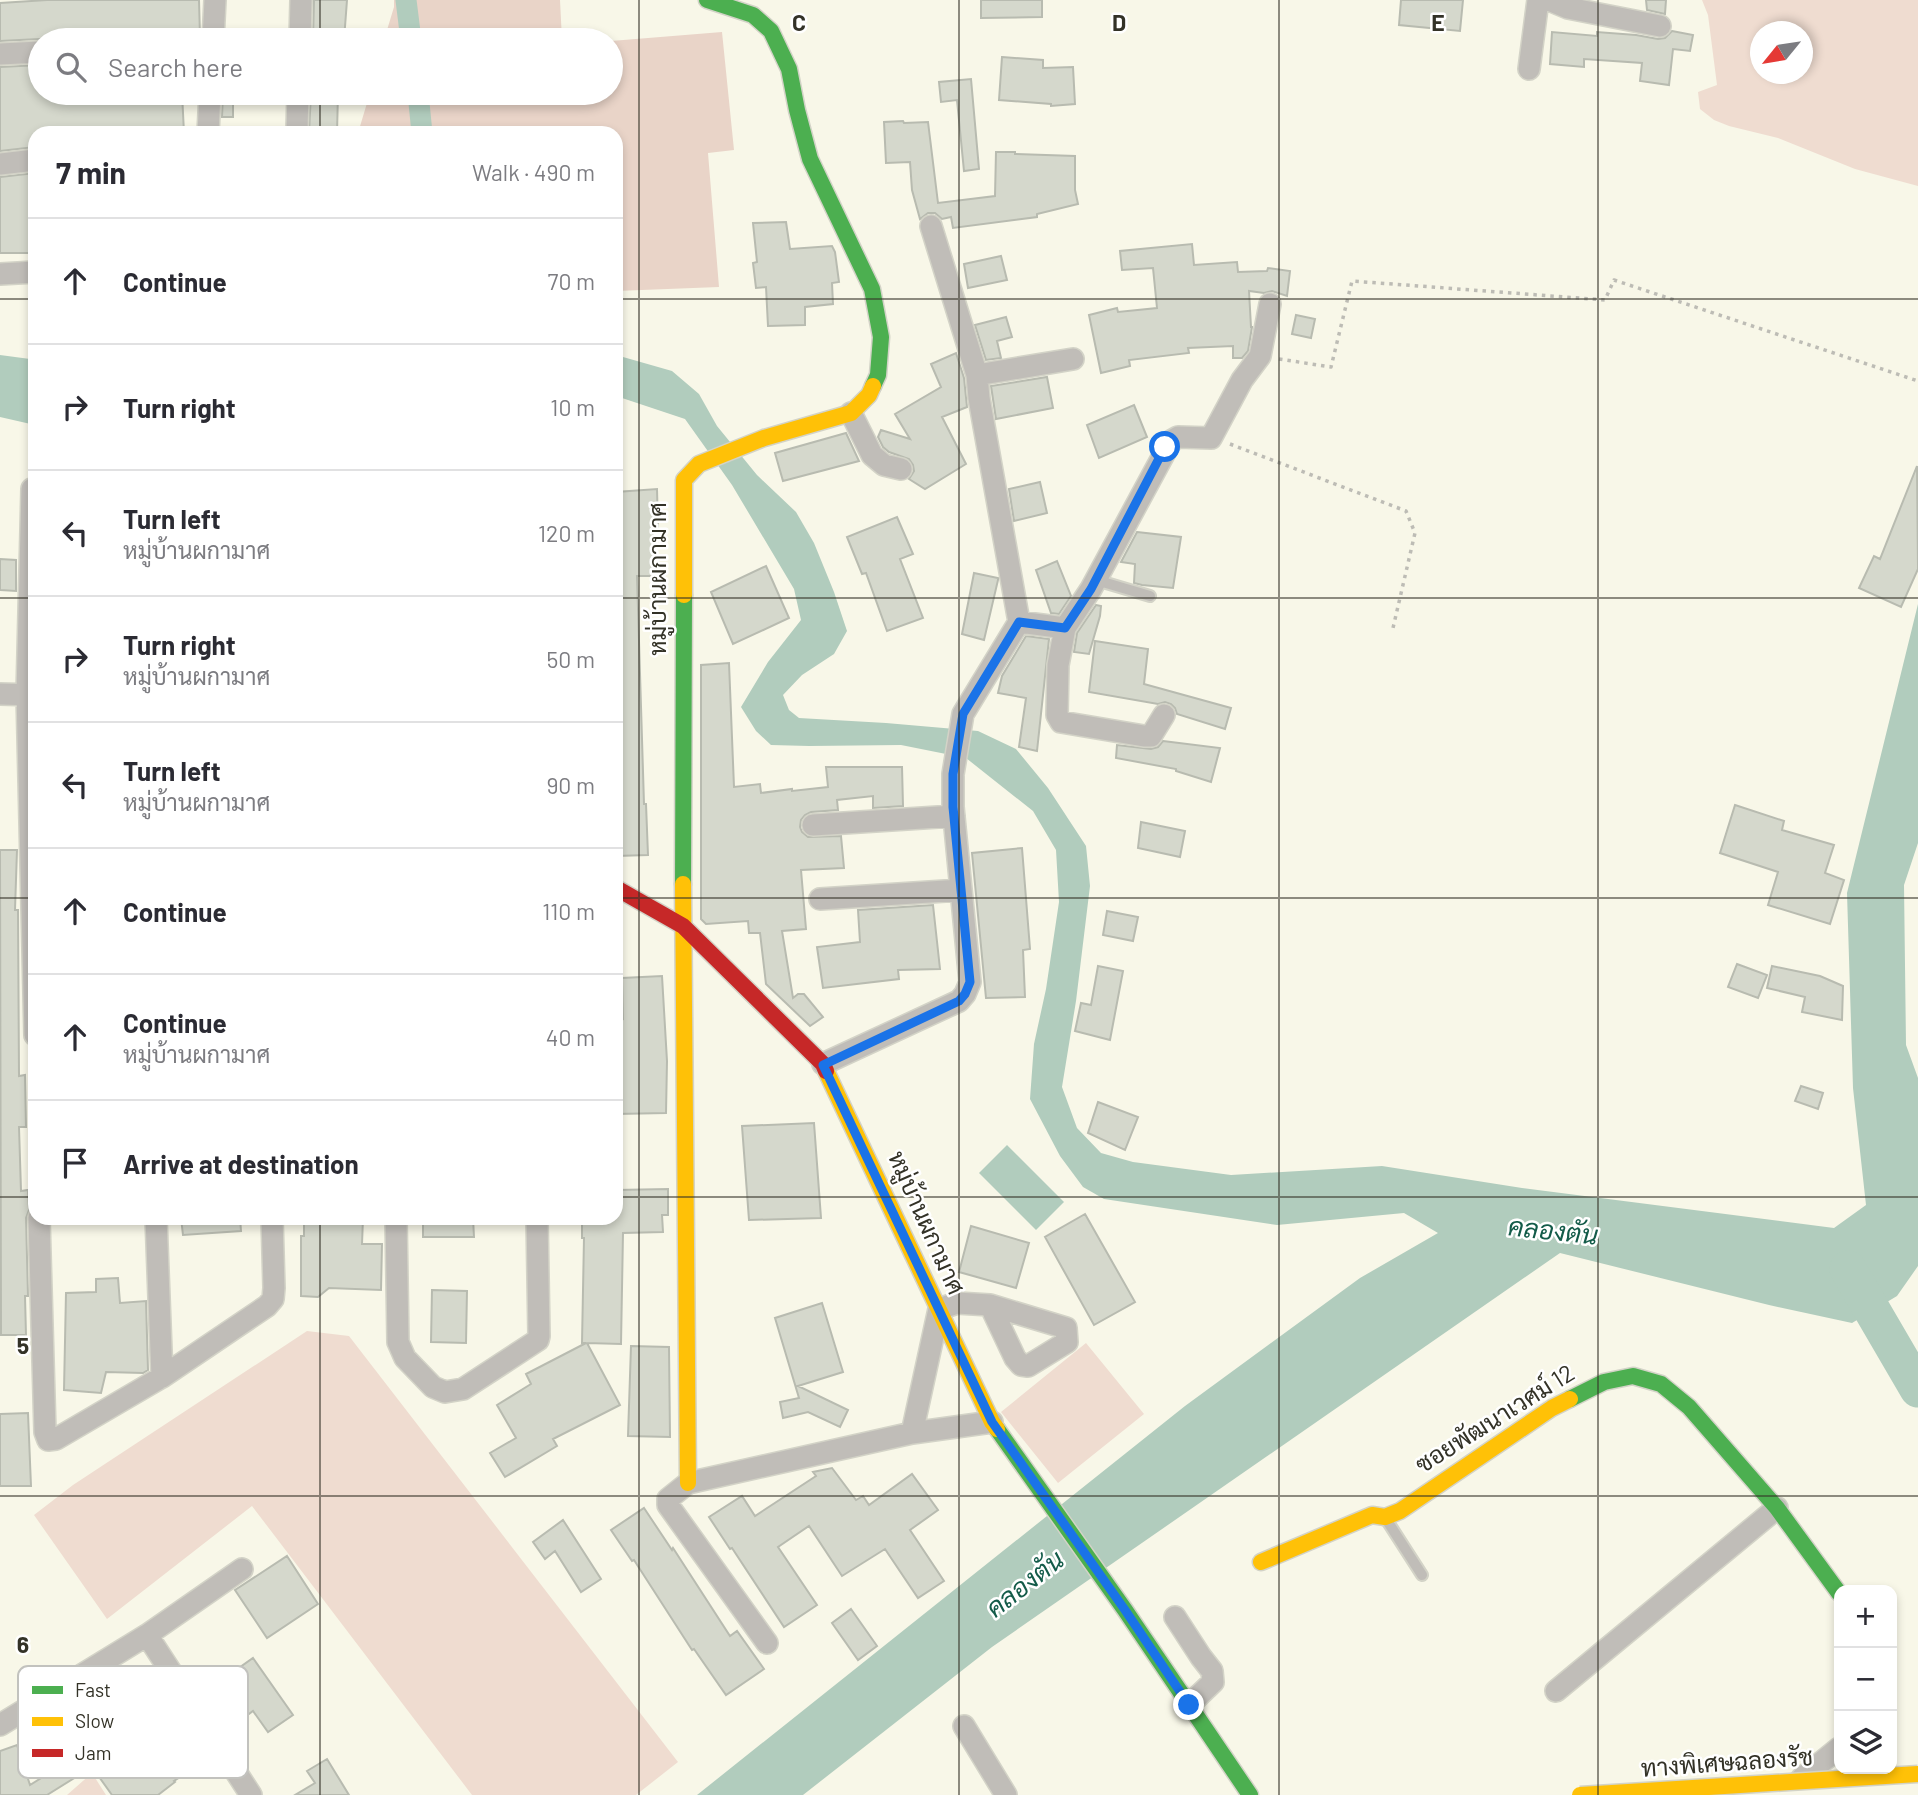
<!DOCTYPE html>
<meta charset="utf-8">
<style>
:root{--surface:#fff;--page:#f7f7f7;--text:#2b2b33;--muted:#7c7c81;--line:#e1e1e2}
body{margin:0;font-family:Barlow,Sarabun,sans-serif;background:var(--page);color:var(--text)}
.controls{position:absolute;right:21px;bottom:21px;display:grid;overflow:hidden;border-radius:14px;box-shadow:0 4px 10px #0003}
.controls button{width:63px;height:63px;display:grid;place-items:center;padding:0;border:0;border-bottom:2px solid var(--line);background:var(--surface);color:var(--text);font:35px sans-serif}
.compass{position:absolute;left:1750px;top:21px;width:63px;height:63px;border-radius:50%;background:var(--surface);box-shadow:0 4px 10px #0003;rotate:240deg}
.stop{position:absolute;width:21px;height:21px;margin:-16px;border:5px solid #1a73e8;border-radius:50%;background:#fff}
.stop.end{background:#1a73e8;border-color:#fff;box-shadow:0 2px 7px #0008}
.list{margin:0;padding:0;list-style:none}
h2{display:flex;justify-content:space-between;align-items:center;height:91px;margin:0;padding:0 28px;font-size:30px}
h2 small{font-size:23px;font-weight:400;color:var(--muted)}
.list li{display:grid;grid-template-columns:46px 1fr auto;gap:21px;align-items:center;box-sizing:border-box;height:126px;padding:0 28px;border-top:2px solid var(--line)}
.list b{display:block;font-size:26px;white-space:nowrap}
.list p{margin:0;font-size:23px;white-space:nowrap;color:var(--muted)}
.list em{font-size:23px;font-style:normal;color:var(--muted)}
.icon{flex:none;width:38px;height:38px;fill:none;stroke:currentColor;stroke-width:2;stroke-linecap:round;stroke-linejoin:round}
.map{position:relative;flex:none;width:1918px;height:1795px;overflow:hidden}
.search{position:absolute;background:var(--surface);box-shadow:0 4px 10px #0003;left:28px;top:28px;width:595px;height:77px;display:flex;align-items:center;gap:18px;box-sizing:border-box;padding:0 24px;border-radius:38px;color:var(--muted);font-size:26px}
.panel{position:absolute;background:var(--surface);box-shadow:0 4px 10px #0003;left:28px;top:126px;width:595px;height:1099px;border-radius:21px}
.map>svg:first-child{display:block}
.green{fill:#efdcd0;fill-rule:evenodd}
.forest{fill:#e9d4c8}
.water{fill:#b1ccbd}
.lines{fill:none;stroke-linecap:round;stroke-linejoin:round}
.canal{stroke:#b1ccbd;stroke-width:21}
.river{stroke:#b1ccbd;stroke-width:37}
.building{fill:#d5d8cc;stroke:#b8bbb0;stroke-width:2}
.lane-casing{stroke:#d3d3c7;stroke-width:14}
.street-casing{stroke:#d3d3c7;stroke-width:24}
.fast-casing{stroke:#d3d3c7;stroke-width:19}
.slow-casing{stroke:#d3d3c7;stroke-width:19}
.jam-casing{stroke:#d3d3c7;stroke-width:19}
.path{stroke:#bdbcb5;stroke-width:3.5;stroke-dasharray:3.5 5;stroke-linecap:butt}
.lane{stroke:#c0bdb8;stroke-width:10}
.street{stroke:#c0bdb8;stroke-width:21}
.fast{stroke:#4caf50;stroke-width:16}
.slow{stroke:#ffc107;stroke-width:16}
.jam{stroke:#c62828;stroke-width:16}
.slow-bridge-casing{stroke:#d3d3c7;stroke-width:19;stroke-linecap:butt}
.slow-bridge{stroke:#ffc107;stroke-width:16}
.route{stroke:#1a73e8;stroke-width:9}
.grid{fill:none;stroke:#333227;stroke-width:2;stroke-opacity:0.55}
.labels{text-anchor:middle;stroke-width:5;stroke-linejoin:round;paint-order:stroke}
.street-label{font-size:24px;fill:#333227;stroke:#fff}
.water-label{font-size:26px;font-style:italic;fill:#135b49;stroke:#fff}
.key{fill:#fff;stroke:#c2c2be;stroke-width:2}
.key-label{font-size:19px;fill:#333227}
.grid-label{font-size:23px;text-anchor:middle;font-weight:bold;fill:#333227;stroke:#fff;stroke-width:5;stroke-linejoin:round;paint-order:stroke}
</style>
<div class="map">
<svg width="1918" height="1795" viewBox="0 0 1918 1795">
<rect width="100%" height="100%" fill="#f8f7e8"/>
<path class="green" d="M1702 0H1918V186L1855 169 1778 138 1729 126 1714 120 1700 109 1698 92 1717 85 1708 15ZM1760 32H1802V74H1760Z
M307 1331 349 1336 678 1762 636 1795H472L252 1506 107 1619 34 1515 73 1485Z
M1086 1343 1144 1414 1058 1483 1001 1412Z
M92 1773 106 1795H67Z"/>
<path class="forest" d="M394 0H560L562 40H384L394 7Z
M722 32 734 150 708 153 719 287 616 291V133H358L370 93H611V41Z"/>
<path class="water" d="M0 355 30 359 35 363V425L0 417Z
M616 355 672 371 699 394 717 426 757 475 796 512 814 543 834 592 847 631 834 654 802 675 783 695 789 710 799 718 886 723 978 731 1016 749 1048 788 1086 846 1090 886 1076 1001 1062 1087 1077 1128 1101 1153 1133 1162 1231 1175 1382 1166 1522 1188 1834 1228 1866 1205 1853 1088 1847 893 1918 604V843L1904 885 1906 1045 1918 1078V1266L1897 1296 1852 1323 1769 1305 1560 1253 992 1647 803 1795H697L1185 1406 1360 1278 1438 1233 1404 1213 1277 1225 1104 1199 1083 1187 1060 1156 1030 1099 1034 1044 1046 989 1059 902 1056 850 1033 811 966 758 901 745 809 746 771 745 756 731 741 707 768 662 801 620 794 589 732 485 685 419 616 396Z
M1007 1145 1064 1202 1036 1230 979 1173Z"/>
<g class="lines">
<path class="canal" d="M406 0 411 40
M418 93 422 133"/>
<path class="river" d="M1848 1269 1918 1389"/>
</g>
<path class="building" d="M47 0H199L200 36 93 37V40L39 39 0 41V3Z
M314 0H347L344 40H313Z
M981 0H1042V17L981 18Z
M1401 0H1463L1460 31 1399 25Z
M1646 0H1666L1665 14 1647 10Z
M1672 31 1693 35 1690 51 1673 49 1669 85 1640 81 1642 63 1584 59V67L1550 64 1552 32 1597 36V32L1636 35 1658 39 1665 38Z
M1002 57 1043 60V68L1073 67 1075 104 1051 106V104L999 100Z
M40 65V93H182L184 133H35V147L0 151V67Z
M971 79 979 169 964 171 957 100 941 102 939 82Z
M223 93H233V117H222Z
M311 93H338L337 133H309Z
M903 121 904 123 928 122 938 203 995 196 996 152H1015V154L1075 156V190L1078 204 1037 214V217L953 228 951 217 942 219 935 213H928L920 219 912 190 910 162 886 163 884 122Z
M35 173V253H0V177Z
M786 222 790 249 832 246 835 252 839 282 832 283 833 304 805 307V325L768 326 766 287 756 288 753 263 757 262 753 223Z
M1192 244 1194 265 1237 262 1238 272 1267 271 1268 268 1290 271 1287 296 1272 291 1264 293 1249 291 1251 327H1252L1248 351 1242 358H1233V346L1188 348 1189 353 1129 360 1130 366 1101 373 1089 315 1117 308 1118 312 1157 308 1153 268 1122 270 1120 251Z
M1001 256 1007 280 968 288 964 264Z
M1296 315 1315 319 1311 338 1292 334Z
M1006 317 1012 337 997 341 1001 358 986 360 975 325Z
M956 353 964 378 967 407 942 417 966 464 925 489 909 479 914 471 913 465 909 459 889 452 883 447 878 437 881 430 910 439 895 414 941 387 931 364Z
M1047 377 1053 408 996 419 991 386Z
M1134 405 1147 437 1099 458 1087 425Z
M846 433 859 461 783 481 775 453Z
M1917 466 1918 569 1901 607 1859 588 1874 556 1880 559Z
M1040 482 1047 513 1014 521 1009 489Z
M657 489 658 528H653L654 576H637L644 804H646L648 855 616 856V492Z
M897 517 913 554 900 559 923 618 887 631 866 573 862 574 847 537Z
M1137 532 1181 537 1173 588 1142 585 1134 583 1135 564 1121 562Z
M0 559 16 560V591L0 590Z
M1057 561 1071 596 1059 614 1051 613 1036 570Z
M766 566 789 618 733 644 711 592Z
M974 573 998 578V580L984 640 962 634Z
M1096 605 1101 606 1100 616 1089 654 1074 652 1077 633Z
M1026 636 1049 639 1037 751 1019 747 1026 698 998 693 1002 676Z
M1095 641 1148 649 1144 684 1231 708 1225 729 1177 714 1175 708 1171 704 1165 702 1158 704 1089 692Z
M729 663 734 787 760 784 761 793 792 789V791L828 787 826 767H902L903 806 873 808V796L837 800 838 810 811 812 805 815 801 820 800 827 802 832 808 837 841 836 844 868 801 870 806 929 782 931 793 998 798 994H804L823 1017 810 1026 766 984 760 933H749L748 921 706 924 701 919V665Z
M1163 741 1220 748 1211 782 1176 771V769L1116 758 1117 745 1151 749 1158 747Z
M1735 805 1784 821 1782 830 1834 845 1825 873 1844 880 1830 924 1768 905 1778 872 1720 853Z
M1141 822 1185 831 1180 857 1138 848Z
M1022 848 1030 949 1023 950 1025 997 986 998 972 853Z
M0 850H17L15 910H18L19 1076 25 1075 26 1127H19L21 1191 28 1190 29 1210 26 1218 28 1296H25L26 1335H1Z
M933 905 940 969 898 970 899 979 823 988 817 947 860 942 858 910Z
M1107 911 1138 917 1133 941 1103 935Z
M1737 964 1767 975 1758 998 1728 987Z
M1098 966 1123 971 1110 1040 1075 1031 1081 1003 1091 1005Z
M1772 966 1820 976 1843 986 1842 1020 1802 1012 1805 997 1767 988Z
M662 976 667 1061 666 1113 616 1114V1018L623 1019 622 978Z
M1801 1086 1823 1093 1818 1109 1795 1101Z
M1098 1102 1138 1117 1125 1150 1088 1133Z
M814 1123 821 1218 749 1220 742 1126Z
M668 1189V1215H662L663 1232 623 1233 621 1344 587 1343 620 1405 553 1439 557 1446 505 1477 490 1453 516 1438 497 1405 531 1384 526 1374 586 1343H582L584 1238H582V1218H616V1190Z
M1085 1214 1135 1302 1094 1325 1045 1237Z
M181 1218H240L241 1231 183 1235Z
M304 1218H363L362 1244H382L381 1290 329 1288 318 1297 301 1296V1236H304Z
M423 1218H473L474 1237H423Z
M971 1226 1029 1243 1016 1288 959 1272Z
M118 1278 120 1303 146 1301 148 1370 143 1373 106 1372 101 1393 64 1390 66 1293 96 1292V1279Z
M432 1290 467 1291 466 1343 431 1342Z
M822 1303 843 1372 798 1386 848 1410 840 1427 808 1412 783 1418 780 1402 799 1398 775 1318Z
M631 1346 669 1347 670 1437 628 1436Z
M28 1413 31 1486H0V1414Z
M832 1468 856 1500 863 1496 869 1505 912 1474 938 1510 910 1530 944 1581 918 1598 885 1549 842 1576 809 1526 778 1547 817 1605 784 1627 732 1548 730 1549 709 1517 742 1496 755 1516 816 1476 813 1472Z
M644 1508 672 1550 673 1548 730 1636 737 1631 764 1669 726 1695 694 1649 692 1650 634 1560 632 1561 611 1530Z
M563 1520 601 1579 581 1592 555 1551 545 1559 533 1542Z
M287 1556 318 1604 267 1638 235 1590Z
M851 1609 877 1646 858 1660 832 1623Z
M253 1658 293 1715 268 1732 253 1711 237 1723 212 1687Z
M86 1713 126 1764 156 1740 154 1738 183 1719 209 1758 174 1781 175 1782 158 1795H112L92 1767 47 1795H0V1751L17 1745 30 1785 70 1760 53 1739Z
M327 1759 349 1795H295L315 1783 307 1771Z"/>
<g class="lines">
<defs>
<path id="lane" d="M1096 580 1150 596
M1386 1519 1422 1575"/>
<path id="street" d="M1549 0 1568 8 1660 26
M213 40 215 0
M300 40 301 0
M0 54 40 52
M1529 69 1538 0
M297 129 298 93
M208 133 210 93
M0 164 35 160
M931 226 977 375
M0 274 35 272
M851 413 872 455 884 465 901 469
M32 489 27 694 35 1035
M1019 622 1065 628 1091 589 1171 441 1178 437 1211 438 1242 380 1260 356 1270 304
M1065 628 1058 665 1057 715 1061 722 1144 736H1151L1164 715
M0 694 35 695
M813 825 954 816
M820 899 961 890
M823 1064 959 1001 965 994 970 982 953 807V774L963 714 1019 622 979 398 977 375 1073 359
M39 1218 45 1432 48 1440 56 1439 162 1377 267 1306 273 1299 274 1288 272 1218
M156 1218 162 1377
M396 1218 398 1342 405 1358 433 1387 445 1392 463 1389 538 1340 539 1336 537 1218
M912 1433 992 1422
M1175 1617 1201 1657 1212 1671 1213 1682 1189 1705
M147 1635 251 1795
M767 1643 668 1505V1499L688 1483 912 1433 939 1309 957 1303 990 1305 1066 1328 1067 1342 1028 1366 1021 1365 1015 1358 990 1305
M1556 1691 1777 1508
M0 1725 147 1635 242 1569
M964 1726 1006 1795
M1802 1778 1839 1748"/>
<path id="fast" d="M707 0 753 15 771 31 789 69 797 110 810 159 872 289 881 337 878 375 873 386
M683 884 684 595
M1570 1399 1604 1382 1633 1376 1661 1384 1689 1407 1777 1508 1839 1593
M997 1429 1125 1610 1250 1795"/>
<path id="slow" d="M684 595V480L699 464 764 438 851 413 869 395 873 386
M683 884 688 1483
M826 1071 992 1422 997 1429
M1261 1562 1372 1515 1385 1517 1400 1511 1552 1408 1570 1399"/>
<path id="jam" d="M616 888 683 926 823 1064 826 1071"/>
</defs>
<use href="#lane" class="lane-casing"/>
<use href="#street" class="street-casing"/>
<use href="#fast" class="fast-casing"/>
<use href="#slow" class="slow-casing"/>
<use href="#jam" class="jam-casing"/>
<path class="path" d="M1279 359 1331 367 1352 281 1605 300 1614 280 1918 381
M1230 444 1406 511 1415 533 1393 628"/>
<use href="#lane" class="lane"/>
<use href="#street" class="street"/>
<use href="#fast" class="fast"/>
<use href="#slow" class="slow"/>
<use href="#jam" class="jam"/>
<defs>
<path id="slow-bridge" d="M1580 1795 1918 1774"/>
</defs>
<use href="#slow-bridge" class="slow-bridge-casing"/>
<use href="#slow-bridge" class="slow-bridge"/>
</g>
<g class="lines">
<path class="route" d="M1165 447 1091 589 1065 628 1019 622 963 714 953 774V807L970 982 965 994 959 1001 823 1065 992 1422 1125 1610 1189 1705"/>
</g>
<path class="grid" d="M320 0V40M639 0V1795M959 0V1795M1279 0V1795M1598 0V1795M320 93V133M0 299H35M616 299H1918M0 598H35M616 598H1918M0 898H35M616 898H1918M0 1197H35M616 1197H1918M320 1218V1795M0 1496H1918"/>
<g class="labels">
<g class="street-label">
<text transform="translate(658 579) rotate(-90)" y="8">หมู่บ้านผกามาศ</text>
<text transform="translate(926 1223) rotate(66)" y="8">หมู่บ้านผกามาศ</text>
<text transform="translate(1495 1419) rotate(-32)" y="8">ซอยพัฒนาเวศม์ 12</text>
<text transform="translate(1727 1763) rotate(-4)" y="8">ทางพิเศษฉลองรัช</text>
</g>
<g class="water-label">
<text transform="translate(1553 1231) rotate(6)" y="9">คลองตัน</text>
<text transform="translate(1025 1584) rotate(-38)" y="9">คลองตัน</text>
</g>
</g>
<rect x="18" y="1666" width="230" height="112" rx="10" class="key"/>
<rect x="32" y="1686" width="31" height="8" fill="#4caf50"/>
<rect x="32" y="1717" width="31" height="9" fill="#ffc107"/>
<rect x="32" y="1749" width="31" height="8" fill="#c62828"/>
<g class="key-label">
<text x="75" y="1697">Fast</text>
<text x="75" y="1728">Slow</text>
<text x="75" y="1760">Jam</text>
</g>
<g class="grid-label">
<text x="799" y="31">C</text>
<text x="1119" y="31">D</text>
<text x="1438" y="31">E</text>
<text x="23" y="1354">5</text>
<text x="23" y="1653">6</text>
</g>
</svg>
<div class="controls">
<button>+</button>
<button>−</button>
<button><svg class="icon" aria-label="layers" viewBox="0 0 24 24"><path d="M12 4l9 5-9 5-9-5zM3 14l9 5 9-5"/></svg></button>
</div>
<svg class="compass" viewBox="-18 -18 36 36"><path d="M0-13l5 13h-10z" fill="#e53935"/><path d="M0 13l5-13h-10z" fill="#7c7c81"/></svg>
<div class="stop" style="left:1165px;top:447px"></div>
<div class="stop end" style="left:1189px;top:1705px"></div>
<div class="search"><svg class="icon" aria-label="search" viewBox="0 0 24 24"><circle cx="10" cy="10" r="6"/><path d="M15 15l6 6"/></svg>Search here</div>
<section class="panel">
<h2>7 min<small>Walk · 490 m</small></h2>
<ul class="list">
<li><svg class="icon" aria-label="ahead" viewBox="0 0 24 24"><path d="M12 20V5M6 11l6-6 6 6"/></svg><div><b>Continue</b></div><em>70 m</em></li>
<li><svg class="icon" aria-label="right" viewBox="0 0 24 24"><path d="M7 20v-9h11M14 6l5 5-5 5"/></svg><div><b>Turn right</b></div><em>10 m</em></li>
<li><svg class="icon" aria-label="left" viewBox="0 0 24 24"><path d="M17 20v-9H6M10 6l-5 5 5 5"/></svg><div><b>Turn left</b><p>หมู่บ้านผกามาศ</p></div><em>120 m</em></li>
<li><svg class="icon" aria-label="right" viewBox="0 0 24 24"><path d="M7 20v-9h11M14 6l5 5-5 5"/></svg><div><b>Turn right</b><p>หมู่บ้านผกามาศ</p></div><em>50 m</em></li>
<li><svg class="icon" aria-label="left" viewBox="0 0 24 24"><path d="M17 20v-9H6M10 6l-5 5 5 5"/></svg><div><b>Turn left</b><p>หมู่บ้านผกามาศ</p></div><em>90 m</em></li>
<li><svg class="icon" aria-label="ahead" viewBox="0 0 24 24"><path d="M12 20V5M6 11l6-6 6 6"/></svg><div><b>Continue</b></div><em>110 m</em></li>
<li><svg class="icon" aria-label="ahead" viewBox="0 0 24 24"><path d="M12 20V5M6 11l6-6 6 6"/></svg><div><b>Continue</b><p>หมู่บ้านผกามาศ</p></div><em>40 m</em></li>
<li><svg class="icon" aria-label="arrive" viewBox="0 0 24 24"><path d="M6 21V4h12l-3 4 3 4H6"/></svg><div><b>Arrive at destination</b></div></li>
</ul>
</section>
</div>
